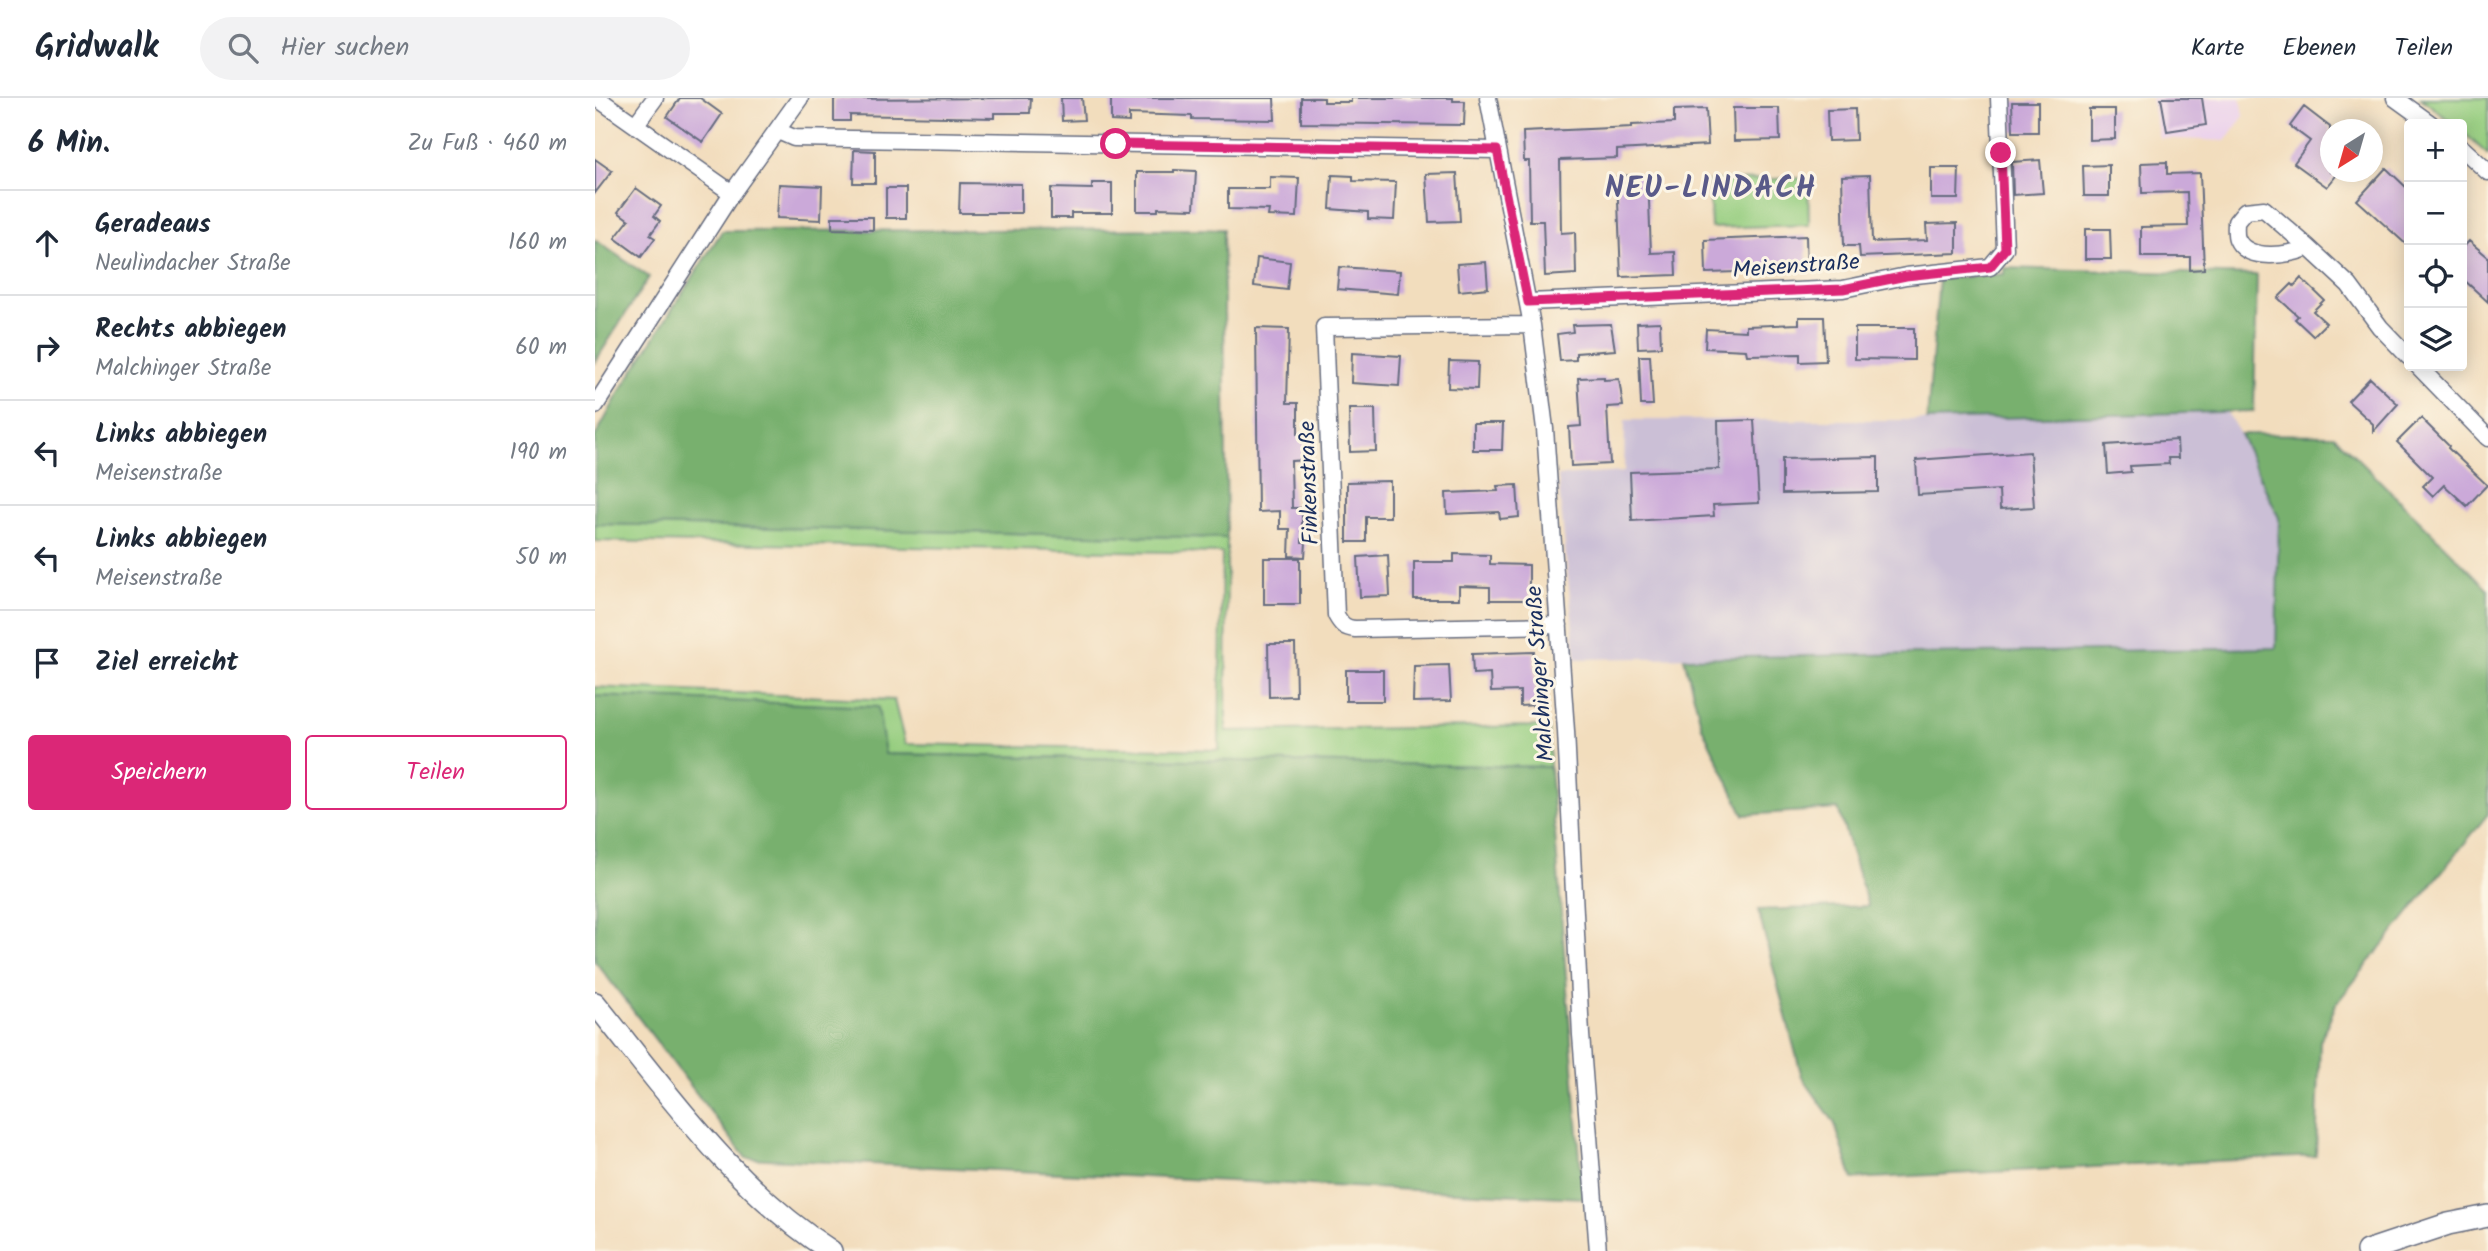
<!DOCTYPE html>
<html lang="de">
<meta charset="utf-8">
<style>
:root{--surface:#fff;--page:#f2f2f3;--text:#1f2937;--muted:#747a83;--line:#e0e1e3;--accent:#db2777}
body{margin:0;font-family:Kalam,sans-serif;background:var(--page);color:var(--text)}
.controls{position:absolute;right:21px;top:21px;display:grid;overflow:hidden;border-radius:7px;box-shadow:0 4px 18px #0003}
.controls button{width:63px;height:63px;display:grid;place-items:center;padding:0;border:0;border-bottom:2px solid var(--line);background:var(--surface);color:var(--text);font:35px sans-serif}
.compass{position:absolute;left:1725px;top:21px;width:63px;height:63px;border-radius:50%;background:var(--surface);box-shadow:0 4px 18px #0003;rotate:217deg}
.stop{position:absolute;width:21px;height:21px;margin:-16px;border:5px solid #db2777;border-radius:50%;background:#fff}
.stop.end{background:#db2777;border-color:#fff;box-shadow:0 2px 7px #0008}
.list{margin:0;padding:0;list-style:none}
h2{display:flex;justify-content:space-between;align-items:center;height:91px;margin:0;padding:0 28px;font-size:30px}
h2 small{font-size:23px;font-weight:400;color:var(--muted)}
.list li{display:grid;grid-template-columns:46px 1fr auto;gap:21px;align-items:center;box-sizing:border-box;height:105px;padding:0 28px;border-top:2px solid var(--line)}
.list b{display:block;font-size:26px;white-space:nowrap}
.list p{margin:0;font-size:23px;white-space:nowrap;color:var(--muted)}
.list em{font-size:23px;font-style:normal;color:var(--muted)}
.actions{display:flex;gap:14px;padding:21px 28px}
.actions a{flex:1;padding:16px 0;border:2px solid var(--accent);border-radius:7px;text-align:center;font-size:24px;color:var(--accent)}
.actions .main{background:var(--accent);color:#fff}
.icon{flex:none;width:38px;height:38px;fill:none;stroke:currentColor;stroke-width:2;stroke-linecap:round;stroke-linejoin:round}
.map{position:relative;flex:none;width:1893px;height:1153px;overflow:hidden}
header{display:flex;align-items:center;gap:42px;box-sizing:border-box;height:98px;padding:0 35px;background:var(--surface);border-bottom:2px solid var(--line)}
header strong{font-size:33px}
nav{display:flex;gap:38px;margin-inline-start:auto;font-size:24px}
.search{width:490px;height:63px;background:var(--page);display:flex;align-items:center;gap:18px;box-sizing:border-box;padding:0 24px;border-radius:38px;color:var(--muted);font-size:26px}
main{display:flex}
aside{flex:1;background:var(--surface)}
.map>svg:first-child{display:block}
.built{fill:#ebd1ec}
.industrial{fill:#cbbfd6}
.green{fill:#95cd7f;stroke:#587e6e;stroke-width:2}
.forest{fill:#78b06e;stroke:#4a7066;stroke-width:2}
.building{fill:#cba9d9}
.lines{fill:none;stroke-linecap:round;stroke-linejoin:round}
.minor-casing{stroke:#666c7f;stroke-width:19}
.major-casing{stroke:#666c7f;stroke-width:24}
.minor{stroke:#fff;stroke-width:16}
.major{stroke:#fff;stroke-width:21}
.route{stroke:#db2777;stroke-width:9}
.labels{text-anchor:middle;stroke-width:6;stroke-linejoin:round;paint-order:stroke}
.street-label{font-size:23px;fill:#1b2f5e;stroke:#fcf5e5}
.district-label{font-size:30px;font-weight:bold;letter-spacing:2px;fill:#595a89;stroke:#fcf5e5}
</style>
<header>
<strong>Gridwalk</strong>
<div class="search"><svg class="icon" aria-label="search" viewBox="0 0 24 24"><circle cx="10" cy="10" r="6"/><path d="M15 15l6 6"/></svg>Hier suchen</div>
<nav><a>Karte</a><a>Ebenen</a><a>Teilen</a></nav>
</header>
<main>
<aside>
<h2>6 Min.<small>Zu Fuß · 460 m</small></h2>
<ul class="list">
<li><svg class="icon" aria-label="ahead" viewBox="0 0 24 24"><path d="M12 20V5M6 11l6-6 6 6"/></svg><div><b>Geradeaus</b><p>Neulindacher Straße</p></div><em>160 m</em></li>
<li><svg class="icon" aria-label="right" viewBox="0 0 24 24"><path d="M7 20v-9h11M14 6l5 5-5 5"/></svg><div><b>Rechts abbiegen</b><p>Malchinger Straße</p></div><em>60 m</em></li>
<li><svg class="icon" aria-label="left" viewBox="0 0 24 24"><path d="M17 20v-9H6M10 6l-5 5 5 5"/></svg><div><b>Links abbiegen</b><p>Meisenstraße</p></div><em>190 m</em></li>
<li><svg class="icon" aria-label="left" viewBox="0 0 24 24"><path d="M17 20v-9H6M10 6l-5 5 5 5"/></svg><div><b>Links abbiegen</b><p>Meisenstraße</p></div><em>50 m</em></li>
<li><svg class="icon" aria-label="arrive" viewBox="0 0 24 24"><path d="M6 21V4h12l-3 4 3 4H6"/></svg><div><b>Ziel erreicht</b></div></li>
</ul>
<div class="actions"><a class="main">Speichern</a><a>Teilen</a></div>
</aside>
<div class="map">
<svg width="1893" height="1153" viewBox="0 0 1893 1153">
<rect width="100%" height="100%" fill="#fcf5e5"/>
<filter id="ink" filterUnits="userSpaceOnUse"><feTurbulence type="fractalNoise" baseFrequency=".0143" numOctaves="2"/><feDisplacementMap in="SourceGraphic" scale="14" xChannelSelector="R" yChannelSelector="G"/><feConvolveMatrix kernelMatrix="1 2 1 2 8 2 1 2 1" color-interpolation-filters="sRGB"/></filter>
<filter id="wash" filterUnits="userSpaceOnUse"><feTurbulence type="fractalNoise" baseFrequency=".00686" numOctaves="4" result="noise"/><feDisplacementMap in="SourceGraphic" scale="28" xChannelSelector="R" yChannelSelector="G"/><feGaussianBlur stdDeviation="1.57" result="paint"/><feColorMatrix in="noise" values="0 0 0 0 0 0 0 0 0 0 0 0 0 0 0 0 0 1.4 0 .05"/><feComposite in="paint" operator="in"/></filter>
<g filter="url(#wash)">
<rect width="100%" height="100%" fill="#f2ddbd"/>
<path class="built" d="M1556 0H1646L1649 18 1630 43 1564 40Z"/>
<path class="industrial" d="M1631 313 1645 336 1684 420 1681 550 981 561 963 378 1029 374 1030 322H1332Z"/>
<path class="green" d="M1826 0H1893V57L1867 33V26H1859Z
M1213 80 1214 127 1116 130 1114 83Z
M0 426 632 440 631 633 954 628 955 669 289 656 282 609 0 598V589L299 602 310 646 624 652 627 455 0 443Z"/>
<path class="forest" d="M628 131 632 440 0 426V339L24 295 127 133Z
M0 142 54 179 0 264Z
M1409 170 1662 177 1659 313 1332 322 1344 181 1409 176Z
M1645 336 1739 337 1893 491V716L1741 906 1725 943 1721 1058 1258 1081 1239 1024 1207 979 1163 812 1273 808 1243 711 1149 717 1107 629 1089 560 1681 550 1684 420Z
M0 598 283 609 290 656 955 669 988 1100 151 1060 0 863Z"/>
<g id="blocks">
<path class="building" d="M85 0H105L127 16 108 44 72 19Z
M436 0 435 15H399V20L255 17V23H239V1Z
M466 0H487L489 22 467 23Z
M516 0H679L680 22 597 21V18L534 16V24L516 23Z
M706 0H729V4H756V0H858V3H870L869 27 706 25Z
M1566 0H1607L1611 27 1572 33Z
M1417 4H1443V34H1418Z
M1709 9 1735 29V74H1744L1732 89 1699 65 1715 43 1695 28Z
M1138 10H1184L1185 42 1139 43Z
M1111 11 1113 47 1022 52V60L965 62 966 135 980 134 981 176 950 178 948 123H935L934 63H929L928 34 1037 29V27L1079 25V12Z
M1260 11 1261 42 1233 43 1232 12Z
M1494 11H1520V41L1494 42Z
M259 52 280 53V85H258Z
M0 61 17 73 0 95Z
M1445 62 1448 95 1418 97 1417 64Z
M1572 64V76L1605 75 1609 171 1595 172V159H1546V129L1593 128 1592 94 1547 95 1546 65Z
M1514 67V98H1489L1488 68Z
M1336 70H1364L1363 101H1336Z
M1791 70 1814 92V149L1762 102Z
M579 72 601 73 599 111 563 110V113H542V74H579Z
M862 75 865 123 834 124 831 76Z
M737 77 758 78V83L801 84 799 122 773 121V114L735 111Z
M1053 77 1056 155 1080 154 1081 177 1026 179 1022 78Z
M1275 77 1277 144 1332 142 1331 126 1362 125V155L1265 159 1264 148H1249L1247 78Z
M675 79 704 80 702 119 673 118 674 112 633 111V91H675Z
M365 85 426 86V115H364Z
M497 85H517V115H476V120H456V90L497 91Z
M184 86 227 88 226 122 182 120Z
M41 90 66 108 59 118 65 123 55 137 60 140 46 159 20 140 34 122 23 114Z
M291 90H311V120H291Z
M237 119H278V132L237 131Z
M1490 131H1515L1516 161H1490Z
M1211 138 1212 172 1111 175 1110 142Z
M1874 143 1893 159V204L1867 180V151Z
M662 160 695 164 692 192 659 188Z
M891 164 893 190 864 193 862 166Z
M744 169 805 173 803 196 742 191Z
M1706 180 1729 202 1718 213 1731 225 1718 238 1700 221 1703 218 1683 200 1697 186 1699 188Z
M1204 219H1229L1231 263 1205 264V256L1152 257 1151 252 1110 250 1111 231 1151 233V228L1204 226Z
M1065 224 1066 249 1043 250 1042 225Z
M1016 226 1020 252 981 255V262L965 263 962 236 978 234 977 227Z
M661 230 694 231 692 305H703V336H713V362L696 363 697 410H707V444H711L710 459 694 458 695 431H685V413L663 414Z
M1260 230H1319V262L1260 261Z
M757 255 806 258 804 288 756 285Z
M1044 258H1055L1058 307H1046Z
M854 263 883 264 882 291 853 290Z
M1009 279V282L1024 281 1028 308 1012 309 1015 366 976 368 974 329 986 328 983 280Z
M1775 280 1803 306 1778 334V326L1753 303Z
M754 311H780L781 353 755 354Z
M1826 320 1854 348 1853 350 1892 387 1872 408 1849 387 1838 398 1828 388 1837 379 1802 344Z
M1159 322 1164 405 1118 407 1119 418 1037 423 1035 374 1124 371 1123 323Z
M878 325H908L907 352H878Z
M1582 342 1583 360H1573L1574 366 1535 368 1536 374 1513 376 1511 347Z
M1435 354 1439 409 1405 411 1404 392 1323 397 1321 362Z
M1283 359V394L1187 396V361Z
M795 383V419H771V444H752V384Z
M922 387 924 419 905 421 904 414 852 416 851 395 903 393 902 388Z
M859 456 895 457V466L934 467V502H895V489L864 488V501H819V464H859Z
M793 457 795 498 765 499 763 459Z
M669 460H705V506H669Z
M673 546H700L701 598 674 599Z
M939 554 941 607 925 608V593L896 594 895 575 878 576 877 556Z
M854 567 856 603 818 604 819 568Z
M751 572H788V603H751Z"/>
</g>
</g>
<g filter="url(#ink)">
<use href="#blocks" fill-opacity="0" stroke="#666c7f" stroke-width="2"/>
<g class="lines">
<defs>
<path id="minor" d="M2 0 137 95
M893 0 937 227 950 331 971 633 986 937 1003 1153
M1800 0 1836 26
M41 26 60 0
M183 33 199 40 902 52
M1867 50 1893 74
M1669 111 1713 149C1696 158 1652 164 1642 141 1640 136 1641 129 1641 124L1650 113Z
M1713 149 1754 187 1785 229 1814 259
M933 204 1248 191 1311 178 1395 169 1410 151 1404 0
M937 227 729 229 741 517C746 526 749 530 760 531L964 527
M1823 268 1893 340
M0 308 137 95 205 0"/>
<path id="major" d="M0 905C71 993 139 1091 236 1153
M1772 1153 1853 1126 1893 1118"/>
</defs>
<use href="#minor" class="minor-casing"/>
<use href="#major" class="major-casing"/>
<use href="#minor" class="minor"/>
<use href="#major" class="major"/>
</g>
</g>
<g class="lines" filter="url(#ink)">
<path class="route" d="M521 46 902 52 933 204 1248 191 1311 178 1395 169 1410 151 1406 55"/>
</g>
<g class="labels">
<g class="street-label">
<text transform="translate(1201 167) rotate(-4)" y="8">Meisenstraße</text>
<text transform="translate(713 385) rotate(-92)" y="8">Finkenstraße</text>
<text transform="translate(944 576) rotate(-94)" y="8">Malchinger Straße</text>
</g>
<g class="district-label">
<text x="1116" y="99">NEU-LINDACH</text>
</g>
</g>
</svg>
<div class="controls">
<button>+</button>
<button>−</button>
<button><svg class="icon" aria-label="locate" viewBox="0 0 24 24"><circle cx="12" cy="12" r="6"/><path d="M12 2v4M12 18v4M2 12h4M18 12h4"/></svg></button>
<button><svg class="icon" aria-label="layers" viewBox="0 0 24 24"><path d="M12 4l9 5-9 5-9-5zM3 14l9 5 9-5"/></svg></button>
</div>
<svg class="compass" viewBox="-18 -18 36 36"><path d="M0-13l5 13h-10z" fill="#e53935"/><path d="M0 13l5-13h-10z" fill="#747a83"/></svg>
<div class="stop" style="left:521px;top:46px"></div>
<div class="stop end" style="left:1406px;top:55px"></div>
</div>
</main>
